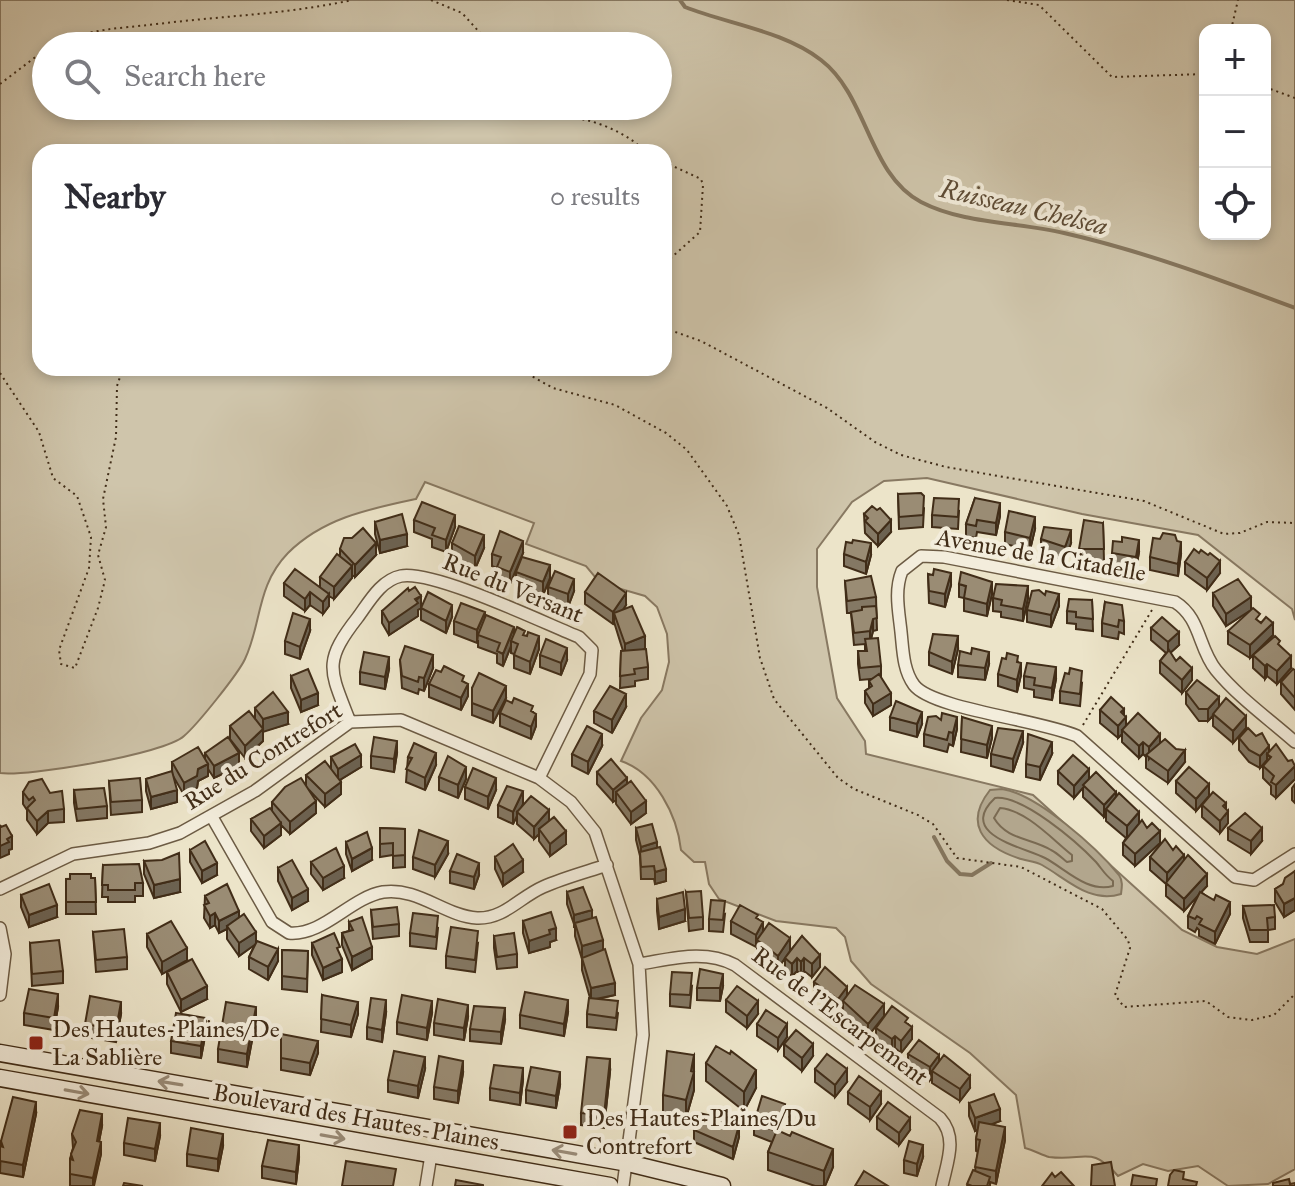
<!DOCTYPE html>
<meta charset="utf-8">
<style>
:root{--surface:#fff;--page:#f7f7f7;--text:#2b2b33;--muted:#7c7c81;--line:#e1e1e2}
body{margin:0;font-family:"IM FELL Great Primer",serif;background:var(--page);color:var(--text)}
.controls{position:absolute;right:24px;top:24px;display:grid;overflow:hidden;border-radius:16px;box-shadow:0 4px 12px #0003}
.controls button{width:72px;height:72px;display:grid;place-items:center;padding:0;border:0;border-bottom:2px solid var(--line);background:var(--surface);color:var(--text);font:40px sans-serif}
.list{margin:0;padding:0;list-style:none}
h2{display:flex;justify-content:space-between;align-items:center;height:104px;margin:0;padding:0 32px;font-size:34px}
h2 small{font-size:26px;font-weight:400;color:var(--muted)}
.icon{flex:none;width:44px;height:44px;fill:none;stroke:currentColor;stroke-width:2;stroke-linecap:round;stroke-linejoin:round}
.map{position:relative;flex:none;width:1295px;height:1186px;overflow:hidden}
.search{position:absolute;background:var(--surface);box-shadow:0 4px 12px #0003;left:32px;top:32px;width:640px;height:88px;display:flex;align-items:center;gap:20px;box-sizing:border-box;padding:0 28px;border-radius:44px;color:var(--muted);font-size:30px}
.panel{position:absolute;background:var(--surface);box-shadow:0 4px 12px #0003;left:32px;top:144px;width:640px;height:232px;border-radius:24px}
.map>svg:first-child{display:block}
.green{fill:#cfc5ab;stroke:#887962;stroke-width:2;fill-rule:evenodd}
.water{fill:#b2a68d;stroke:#85765e;stroke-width:2}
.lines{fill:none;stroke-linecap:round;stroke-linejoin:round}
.shore{stroke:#7a6a52;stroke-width:2}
.stream{stroke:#85765e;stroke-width:4}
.street-casing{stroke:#6c5b44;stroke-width:14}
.secondary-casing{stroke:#412d18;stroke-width:19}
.path{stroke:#412d18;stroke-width:2;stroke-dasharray:2 4;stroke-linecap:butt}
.street{stroke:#f3eddc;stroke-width:11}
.secondary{stroke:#f3eddc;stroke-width:16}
.wall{fill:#847864;stroke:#412d18;stroke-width:2}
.shaded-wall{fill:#6c6251;stroke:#412d18;stroke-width:2}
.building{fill:#9a8c74;stroke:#412d18;stroke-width:2}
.oneway{stroke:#9a8d7a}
.poi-dot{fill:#8f2418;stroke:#f3eddc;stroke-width:3}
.labels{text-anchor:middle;stroke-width:8;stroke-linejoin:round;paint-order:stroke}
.street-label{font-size:24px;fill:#412d18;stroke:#f3eddc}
.poi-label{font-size:24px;fill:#412d18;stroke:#f3eddc;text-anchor:start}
.water-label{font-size:26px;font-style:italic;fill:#5d4b35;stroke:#f3eddc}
</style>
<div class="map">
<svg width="1295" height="1186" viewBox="0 0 1295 1186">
<rect width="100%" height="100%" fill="#ece4c9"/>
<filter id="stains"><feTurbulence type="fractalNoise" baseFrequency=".0025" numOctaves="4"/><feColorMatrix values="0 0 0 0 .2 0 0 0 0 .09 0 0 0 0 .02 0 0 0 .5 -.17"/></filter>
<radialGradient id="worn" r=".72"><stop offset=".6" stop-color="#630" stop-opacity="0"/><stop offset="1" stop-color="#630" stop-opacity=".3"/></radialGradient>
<path class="green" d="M0 0H1295V620L1292 609 1198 535 1082 514 927 478 884 481 852 502 817 549V587L837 698 865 741 866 754 1033 795 1182 930 1217 947 1257 954 1295 939V1169L1268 1184 1228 1186 1198 1166 1168 1171 1143 1164 1118 1176C1091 1144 1084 1162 1049 1157 1042 1155 1033 1150 1025 1148L1016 1095 970 1053 871 984 851 961 845 937 836 928 776 921 719 899 709 884 705 862H694L681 850C677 815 656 773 621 761L641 718 662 690 669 662 667 634 657 607 645 596 600 583 586 566 526 544 534 523 425 482 416 499C369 509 323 518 288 553 256 586 262 623 245 659 238 674 197 725 184 736 165 754 26 777 0 773ZM1205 30H1265V234H1205ZM46 46H658V106H46ZM40 152H664V368H40Z"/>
<path class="water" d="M1002 789C1037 794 1097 848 1119 875 1123 881 1122 887 1121 894 1090 904 1067 879 1042 865 1035 861 1026 861 1018 858 982 846 964 823 990 790Z"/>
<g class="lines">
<path class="shore" d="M995 798C1023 795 1077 842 1096 862 1102 869 1105 875 1113 881V886C1087 893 1066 869 1045 858 1024 847 956 835 995 798Z
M1000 808C1026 810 1052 839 1072 855V861L1067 862C1062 858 1057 853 1051 850 1031 838 1007 840 994 818Z"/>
<path class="stream" d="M680 0 685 7C728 24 784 31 821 60 868 96 868 174 921 202 963 224 1018 222 1064 233 1143 251 1218 279 1295 308
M934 837 947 861 960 874 972 875 991 863"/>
<defs>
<path id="street" d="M350 722C330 670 322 663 358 617 369 602 381 580 401 576 434 570 544 623 579 637L592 650 590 674 539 778
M1295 742C1269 719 1238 697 1216 670 1198 648 1201 618 1175 602L944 557 921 556 902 571C894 591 899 612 901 632 903 650 903 670 914 685 932 709 1041 720 1077 736L1235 877 1254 880 1295 854
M212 817 272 922 289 933C323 936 350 898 383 892 418 887 445 916 477 918 504 919 520 897 543 887 563 878 586 872 607 865
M0 889 73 854 149 843 180 833 255 791 350 722 401 720 539 778 571 802 595 832 639 964 643 1035 623 1186
M0 928 5 954 0 995
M639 964C672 959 704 949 735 965L940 1118C958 1138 947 1162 942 1186
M426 1186 431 1155"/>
<path id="secondary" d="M0 1053 628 1163 722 1186
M0 1078 610 1186"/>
</defs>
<use href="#street" class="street-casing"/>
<use href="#secondary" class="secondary-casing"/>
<path class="path" d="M431 0 462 13 492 46
M1007 0 1039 5 1112 77 1205 74
M1231 30 1238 0
M51 46C90 28 116 29 157 24 222 16 289 14 352 0
M0 84 46 49
M1265 87 1295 98
M543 106C555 117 574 117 590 121 611 127 631 137 646 152
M664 162 701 179 703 185 700 232 664 264
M664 328 701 341 827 408 875 442 901 455 946 467 1144 501 1224 534 1240 533 1267 522 1295 523
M517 368 553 388 615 405 666 433 687 450 727 506 739 535 760 658 774 699 838 778 854 789 918 815 933 824 957 858 1021 867 1102 909 1128 940 1130 948 1115 995 1124 1007 1206 1001 1228 1017 1252 1020 1274 1015 1295 994
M0 373 39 432 53 478 77 496 91 537 89 568 59 650 61 664 75 668 98 608 105 580 98 555 106 527 103 499 116 437 117 386 123 368
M1083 725 1152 610"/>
<use href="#street" class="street"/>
<use href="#secondary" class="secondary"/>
</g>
<path class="wall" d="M898 494 924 508 923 527 899 529Z
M975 498 1000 516 996 535 977 532 976 538 966 536V524Z
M959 511 958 529 932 527V515Z
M864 514 891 532 878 546 865 533Z
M414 520 455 527 446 552 432 547V539L414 532Z
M375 522 407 546 380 553 375 534Z
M1103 523 1104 561H1079V549Z
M1035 529 1030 550 1005 544V532Z
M1041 539 1071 543 1065 560 1041 552Z
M452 543 484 548 475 569 452 555Z
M340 549 376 555 355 577 352 575V578L334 599 329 596V606L323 614 310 605 305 611 284 596V583L320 587V577L340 557Z
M1139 552 1136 569 1112 565V553Z
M523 553 510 584 497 579V568L492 566V554Z
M1199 553 1220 573 1207 590 1185 574V562Z
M844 554 871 555 866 574 844 566Z
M1181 554 1178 576 1150 570V557Z
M516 572 550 578 543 595 516 584Z
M928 574 951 585 945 607 929 603Z
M845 581 876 597 877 630 873 631 871 639 881 666V678L891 705 873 716 865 703V691L869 688V681L871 679 860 680 858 664V651H865V644L854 645 851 613H847Z
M959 584 992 594 987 616 964 611V598L959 597Z
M548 587 574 591 568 607 548 599Z
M585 592 626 605 623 610 645 649 648 667V679L635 681V686L620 688 621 651H623L614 622 613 624 585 604Z
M1213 593 1251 610 1226 626 1213 606Z
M1045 595 1059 606 1051 627 1027 622V610Z
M993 598H1028L1023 621 1001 617V612L993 611Z
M1092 600 1093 631 1076 629V624L1067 623V611Z
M1105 602 1124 621V634L1119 632 1118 639 1102 636V623Z
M421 608 418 610V616L389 635 382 623V611Z
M421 608 452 617 446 633 421 620Z
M485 619 514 635 525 636 539 649 530 674 514 668V654L511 653V646L503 666 497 663V654L478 647V640L477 643 454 634V621Z
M1260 622 1273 635 1250 658 1228 644V631Z
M1151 628 1179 645 1170 653 1176 661 1192 680 1182 693 1160 673V661L1166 653 1151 640Z
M310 631 300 659 285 654V641Z
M958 649 952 674 929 665V652Z
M540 655 567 660 561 675 540 667Z
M1253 655 1291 668 1277 684 1267 676 1265 679 1253 668Z
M400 660 433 668 424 691 419 689 418 694 402 688Z
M1018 662 1021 675 1017 692 998 686V674Z
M989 664 985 680 958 677V665Z
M389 669 385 689 360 684V672Z
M1295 670V710L1281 694V682Z
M291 676 318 705 301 712 291 688Z
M1024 676 1056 679 1052 700 1034 697V690L1024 688Z
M464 682 468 696 461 710 429 697V684Z
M1082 683 1080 706 1060 703V691Z
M472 688 506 698 493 723 472 715Z
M1186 692 1219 707 1246 728 1233 743 1213 726V716L1208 721H1199L1186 704Z
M626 707 612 733 594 723V711Z
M255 708 288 724 263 731V741L245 758 230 739V726L255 719Z
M1100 710 1124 715 1126 725 1160 743 1185 762 1168 783 1146 768V757L1143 754 1139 758 1122 742V734L1118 738 1100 723Z
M533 712 536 726 531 739 500 726V713Z
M890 717 922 724 917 737 890 730Z
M962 717 992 738 987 758 961 752Z
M941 720 957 729 953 746 949 744 947 752 924 746V734Z
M1239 738 1288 761 1295 766V779L1276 798 1271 794V786L1263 778V766L1267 760 1260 768 1249 762 1239 750Z
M1023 743 1013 772 991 766V754Z
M602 746 588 774 572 766V754Z
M205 753 239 766 214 778 208 769V776L198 781 197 788 184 795 173 776 177 802 151 809 146 791V779L172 772V762L205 760Z
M397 753 394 772 371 768V756Z
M1052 754 1040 780 1026 777V764Z
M331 757 361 767 340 780 341 794 325 807 311 792 316 813 290 834 281 825V835L264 848 251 831V819L272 811V802L306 785V775L331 769Z
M408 757 436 765 425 790 406 782Z
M1058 771 1089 779 1116 797 1139 823 1147 828 1160 843 1135 866 1123 855V843L1126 838 1106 821V815L1104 817 1083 797V787L1074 798 1058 784Z
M597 772 627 783 646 813 631 824 616 804V800L613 802 597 784Z
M439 777 466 779 458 798 439 790Z
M109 781 142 800V812L111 815Z
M1176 781 1209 796 1196 811 1176 793Z
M1295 784V803L1292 800V788Z
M465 787 496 790 488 809 465 799Z
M74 790 107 806V818L77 821 74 803Z
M23 792 50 793 64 809V822L48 823 37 834 27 820V810L23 804Z
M523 804 522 807 549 821 566 844 550 856 539 841V834L534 839 517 824V816L513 824 498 817V805Z
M1202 805 1226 809 1228 823 1220 833 1202 817Z
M380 828 405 829V867L393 868V855L380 857Z
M636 828 657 848 666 881 655 884 654 879H641L640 856 636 840Z
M1228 828 1262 841 1251 854 1228 840Z
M346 842 372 860 352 871 346 854Z
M190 850 217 875 202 883 190 862Z
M1173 850 1184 860 1207 886 1201 892 1230 914 1215 944 1199 936V930L1197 928 1195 932 1188 928V916L1199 894 1184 911 1166 896V884L1150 870V857Z
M448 854 435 877 413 869V857Z
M495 857 523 872 503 886 495 869Z
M144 861 180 892 154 898 144 874Z
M311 862 344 878 323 890 311 874Z
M103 865 143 883V896H135V902H108V897H102Z
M278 868 308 901 292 910 278 881Z
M450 871 479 875 474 889 450 883Z
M1295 871V910L1284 917 1275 902V889L1283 884Z
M95 878 96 914H66V879Z
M567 892 592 918 603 950 615 995 598 999 618 1013 616 1030 587 1027V1014L590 998 582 970V959L575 936V927L567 904Z
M686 892 703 917V929L689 931Z
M21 895 57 917 29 927 21 907Z
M205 896 239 918 256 943 278 961 268 980 249 969V957L255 944 239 956 227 939V929L219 933 215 925 210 928 204 918Z
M657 899 685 921 659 929 657 911Z
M1243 906 1275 917V929L1268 930V942H1250L1243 918Z
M371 910 399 924V936L373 939Z
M725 914 723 932 709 931V919Z
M758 919 763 932 790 951 802 936 820 967 812 977 804 971 801 974 797 971 792 976 785 971V958L778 968 757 953V945L756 947 731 934V921Z
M523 921 556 940 550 942V947L529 953 523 933Z
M349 922 372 959 352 970 342 945V933L349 931Z
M438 928 436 949 410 946V933Z
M93 932 127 957V969L96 972Z
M147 934 187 960 162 974 147 947Z
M494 936 517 954V967L497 969 494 948Z
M30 943 63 971V983L32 986Z
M312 943 340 956 342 972 323 980 312 955Z
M478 943 475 972 446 968V956Z
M282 950 308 951 307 992 282 989Z
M167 972 207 999 181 1012 167 984Z
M814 982 847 997 884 1016 868 1036 843 1013V1004L838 1011 814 994Z
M692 986 690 1008 670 1006V994Z
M723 986 720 1001 697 1000V988Z
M322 995 358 1014 351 1037 321 1032Z
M726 1000 758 1014 747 1028 726 1012Z
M58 1007 54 1030 24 1025V1013Z
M568 1012 564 1036 520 1028V1015Z
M386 1013 382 1042 367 1039V1027Z
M432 1013 427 1040 397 1034V1022Z
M121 1014 116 1042 85 1037V1024Z
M468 1017 464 1040 434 1035V1023Z
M256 1019 247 1067 218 1062V1049Z
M505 1020 501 1044 470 1041V1029Z
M757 1024 787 1037 778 1050 757 1036Z
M908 1024 912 1039 901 1053 895 1048 892 1052 876 1040V1028Z
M206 1031 201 1058 171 1053V1041Z
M281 1034 318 1053 310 1075 281 1070Z
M784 1044 813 1056 802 1071 784 1056Z
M908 1054 939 1061 970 1088 960 1101 932 1083V1077L930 1080 908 1066Z
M694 1055V1090L686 1118 663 1114V1095Z
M706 1063 756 1088 744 1111 706 1081Z
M425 1069 418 1098 388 1092V1080Z
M815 1069 847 1082 835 1097 815 1082Z
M610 1072 604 1128 581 1125V1113Z
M463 1073 458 1103 434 1099V1087Z
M523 1080 520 1105 490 1100V1088Z
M560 1085 556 1108 526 1103V1090Z
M848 1092 881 1104 870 1120 848 1104Z
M969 1103 1000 1121 991 1124 1005 1140 996 1184 990 1182V1186H967L975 1171 978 1152 976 1151V1139L978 1129 975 1131 969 1116Z
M36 1114 23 1177 0 1173 1 1141Z
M712 1116 739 1137 733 1159 694 1142V1130Z
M785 1116 780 1132 833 1167 825 1186H815L768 1170V1152L772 1142 754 1135V1123Z
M877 1117 910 1130 899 1145 877 1129Z
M102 1126 99 1141 101 1154 94 1186H70V1159L73 1148 72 1134Z
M160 1136 155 1161 124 1155V1143Z
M223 1146 218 1171 187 1166V1154Z
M923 1157 917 1176 904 1173V1160Z
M299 1158 296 1184 262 1178V1166Z"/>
<path class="shaded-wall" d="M1000 503V516L996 535V523Z
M455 515V527L446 552V540Z
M1035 517V529L1030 550V538Z
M891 520V532L878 546V534Z
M1071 530V543L1065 560V547Z
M407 534V546L380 553V540Z
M484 535V548L475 569V556Z
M1139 540V552L1136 569V557Z
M523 541V553L510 584V572Z
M1181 542V554L1178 576V564Z
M376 543V555L355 577V565Z
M871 543V555L866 574V562Z
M1220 561V573L1207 590V578Z
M550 565V578L543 595V582Z
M352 566V578L334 599V587Z
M951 573V585L945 607V594Z
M574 579V591L568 607V594Z
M992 582V594L987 616V604Z
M1028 586V598L1023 621V609Z
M310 592V605L305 611V599Z
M626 593V605L617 619 614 613V622L613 624V612Z
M329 594V606L323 614V602Z
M1059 594V606L1051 627V615Z
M421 596V608L418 610V616L389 635V623Z
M1251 597V610L1226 626V614Z
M452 605V617L446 633V621Z
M485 612V624L478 635 477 643V630Z
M310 619V631L300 659V647Z
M873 619V631L870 643V631Z
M1273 623V635L1250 658V645Z
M514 627V640L511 641V646L503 666V654Z
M1179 632V645L1168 655V642Z
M539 636V649L530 674V662Z
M645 636V649L625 656V644Z
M958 636V649L952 674V662Z
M567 648V660L561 675V663Z
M989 652V664L985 680V668Z
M433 655V668L424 691V678Z
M1291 656V668L1277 684V671Z
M389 657V669L385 689V677Z
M1021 663V675L1017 692V680Z
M1267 664V676L1265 679V666Z
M1056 667V679L1052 700V688Z
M1192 668V680L1182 693V680Z
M468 684V696L461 710V698Z
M506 686V698L493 723V711Z
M318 693V705L301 712V700Z
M891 693V705L873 716V704Z
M626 694V707L612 733V720Z
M1219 697V709L1208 721V709Z
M1124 709V719L1126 717V729L1122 730V734L1118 738V726L1121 712Z
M288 712V724L263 732V719Z
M922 712V724L917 737V724Z
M536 714V726L531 739V727Z
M1246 716V728L1233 743V731Z
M957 717V729L953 746V733Z
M992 726V738L987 758V745Z
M263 729V741L245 758V746Z
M1023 731V743L1013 772V759Z
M602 734V746L588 774V762Z
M1160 734V746L1149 759V747Z
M397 741V753L394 772V759Z
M1052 742V754L1040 780V767Z
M1143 742V754L1139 758V746Z
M1269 746V756L1267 754V760L1260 768V756Z
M1185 750V762L1168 783V771Z
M239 753V766L214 778V766Z
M436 753V765L425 790V778Z
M361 755V767L338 781V769Z
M208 764V776L198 781 197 788 184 795V783L198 769Z
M1295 766V779L1276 798V785Z
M466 767V779L458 798V785Z
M1089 769V781L1074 798V786Z
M496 778V790L488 809V797Z
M627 778V790L616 792V800L613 802V790Z
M341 782V794L325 807V794Z
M1209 784V796L1196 811V799Z
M177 790V802L151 809V797Z
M523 791V804L519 813 517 812V816L513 824V812Z
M1116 792V804L1106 809V815L1104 817V805Z
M316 801V813L290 834V822Z
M646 801V813L631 824V812Z
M1226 803V814L1228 811V823L1220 833V821L1223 806Z
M549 810V822L539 829V834L534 839V827Z
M48 811V823L37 834V821Z
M1139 812V824L1127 839V826Z
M281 823V835L264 848V836Z
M1262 828V841L1251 854V841Z
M566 831V844L550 856V844Z
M1160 831V843L1135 866V854Z
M12 836V849L9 850V854L0 858V846L7 839Z
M448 841V854L435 877V865Z
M657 842V855L641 859V847Z
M372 848V860L352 871V859Z
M1184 855V867L1167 885V873Z
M523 860V872L503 886V874Z
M217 863V875L202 883V871Z
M479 863V875L474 889V877Z
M344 866V878L323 890V878Z
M666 869V881L655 884V872Z
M1207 874V886L1184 911V899Z
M180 879V892L154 898V885Z
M308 889V901L292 910V898Z
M1295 898V910L1284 917V904Z
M1230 902V914L1215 944V932Z
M57 905V917L29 927V915Z
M685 909V921L659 929V917Z
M592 910V922L575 923 574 928V915Z
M239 911V923L227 926V929L219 933V921Z
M215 913V925L210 928V916Z
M763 922V934L757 940 756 947V935Z
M556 928V940L550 942V947L529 953V941L549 930Z
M256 932V944L239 956V943Z
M790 938V951L778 968V956Z
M603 940V952L582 959V946Z
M372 947V959L352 970V957Z
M187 948V960L162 974V962Z
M278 949V961L268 980V967Z
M820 955V967L812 977V964Z
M797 958V971L792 976V964Z
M804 958V971L801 974V962Z
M342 959V972L323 980V968Z
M723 974V986L720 1001V988Z
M615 983V995L591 1000V988Z
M207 986V999L181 1012V1000Z
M847 987V999L843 1001V1004L838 1011V999Z
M58 994V1007L54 1030V1018Z
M386 1000V1013L382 1042V1030Z
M568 1000V1012L564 1036V1024Z
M432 1001V1013L427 1040V1028Z
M758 1001V1014L747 1028V1016Z
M121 1002V1014L116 1042V1030Z
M358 1002V1014L351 1037V1025Z
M884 1004V1016L868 1036V1024Z
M468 1005V1017L464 1040V1028Z
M256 1007V1019L247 1067V1054Z
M505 1008V1020L501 1044V1032Z
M206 1018V1031L201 1058V1046Z
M787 1024V1037L778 1050V1038Z
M912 1027V1039L901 1053V1041Z
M895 1036V1048L892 1052V1039Z
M318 1041V1053L310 1075V1063Z
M813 1044V1056L802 1071V1058Z
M694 1055V1090L686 1118V1100Z
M939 1055V1067L932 1071V1077L930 1080V1067Z
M425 1057V1069L418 1098V1086Z
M610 1059V1072L604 1128V1115Z
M463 1061V1073L458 1103V1091Z
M523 1068V1080L520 1105V1093Z
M847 1069V1082L835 1097V1085Z
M756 1070V1088L744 1111V1092Z
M560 1072V1085L556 1108V1096Z
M970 1076V1088L960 1101V1089Z
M881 1092V1104L870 1120V1107Z
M36 1102V1114L23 1177V1165Z
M785 1104V1116L776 1143V1131Z
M1000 1109V1121L975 1131V1118Z
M102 1114V1126L97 1153V1141Z
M910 1118V1130L899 1145V1133Z
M160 1123V1136L155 1161V1149Z
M739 1125V1137L733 1159V1147Z
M1005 1127V1140L996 1184V1171Z
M223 1134V1146L218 1171V1159Z
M101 1142V1154L93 1186V1178Z
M299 1145V1158L296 1184V1172Z
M923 1145V1157L917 1176V1164Z
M833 1149V1167L825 1186H824V1171Z"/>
<path class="building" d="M921 493 924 496 923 515 899 517 898 494Z
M934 498 959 499 958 517 932 515Z
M975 498 1000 503 996 523 977 520 976 526 966 524Z
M422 502 455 515 446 540 432 535 435 528 414 520Z
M872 506 877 510 880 508 891 520 878 534 865 521 868 518 864 514Z
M1009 511 1035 517 1030 538 1005 532Z
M402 514 407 534 380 540 375 522Z
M1084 520 1103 523 1104 549H1079Z
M459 526 484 535 475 556 452 543Z
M1044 527 1071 530 1065 547 1041 539Z
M363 528 376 543 355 565 340 549 344 538H352Z
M500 531 523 541 510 572 497 567 501 557 492 554Z
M1163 533 1175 535 1177 541 1181 542 1178 564 1150 557 1153 538 1160 539Z
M1122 537 1139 540 1136 557 1112 553 1113 541 1122 542Z
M853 540 871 543 866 562 844 554 846 542 852 543Z
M1194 549 1199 553 1201 550 1208 555 1210 553 1220 561 1207 578 1185 562Z
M337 554 352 566 334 587 320 577Z
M522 557 550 565 543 582 516 572Z
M295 569 329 594 323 602 310 592 305 599 284 583Z
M934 569 951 573 945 594 929 591 928 574 933 575Z
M555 571 574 579 568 594 548 587Z
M961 572 992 582 987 604 964 598 966 586 959 584Z
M598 573 626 593 613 612 585 592Z
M871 576 876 597 847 601 845 581Z
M1238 579 1251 597 1226 614 1213 593Z
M996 584 1028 586 1023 609 1001 605 1002 600 993 598Z
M415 587 421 596 415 599 418 603 389 623 382 611 408 588 409 591Z
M1039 590 1045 595 1046 591 1059 594 1051 615 1027 610 1032 591Z
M428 592 452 605 446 621 421 608Z
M1069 599 1092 600 1093 619 1076 617V612L1067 611Z
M1105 602 1122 605 1124 621 1119 620 1118 627 1102 623Z
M461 603 485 612 477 630 454 621Z
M632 606 645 636 625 644 614 613Z
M876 606 877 618 873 619 870 631 854 633 851 612 862 610V607Z
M1253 608 1260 614 1256 619 1261 623 1266 617 1273 623 1250 645 1228 631Z
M293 613 310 619 300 647 285 641Z
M486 615 514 627 503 654 497 651 500 643 478 635Z
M1162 617 1179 632 1168 642 1151 628Z
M517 627 525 631 523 635 527 636 528 632 539 636 530 662 514 655 518 644 511 641Z
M933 634 958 636 952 662 929 652Z
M1275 636 1280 641 1278 644 1291 656 1277 671 1267 664 1265 666 1253 655Z
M878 638 881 666 860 668 858 651H867L865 639Z
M546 639 567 648 561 663 540 655Z
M405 646 433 655 424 678 419 677 418 682 402 676 400 660Z
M972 648 989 652 985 668 958 665 960 651 971 654Z
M646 649 648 667 634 669 635 674 620 676 621 651Z
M1169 650 1176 661 1180 657 1192 668 1182 680 1160 661Z
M364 652 389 657 385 677 360 672Z
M1007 653 1018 656 1017 662 1021 663 1017 680 998 674 1002 658 1006 659Z
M1027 663 1056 667 1052 688 1034 685 1035 678 1024 676Z
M444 666 464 676 462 681 468 684 461 698 429 684 436 670 441 672Z
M1070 668 1082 671 1080 694 1060 691 1065 673 1069 674Z
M308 669 318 693 301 700 291 676Z
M1293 669 1295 670V698L1281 682Z
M479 673 506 686 493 711 472 703V688Z
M879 674 891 693 873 704 865 691 872 686 869 681Z
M1197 680 1219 697 1208 709H1199L1186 692Z
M610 686 626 694 612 720 594 711Z
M273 692 288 712 263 719 255 708Z
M1111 697 1124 709 1121 712 1126 717 1118 726 1100 710Z
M514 698 533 706 531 711 536 714 531 727 500 713 506 700 512 703Z
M1226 698 1246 716 1233 731 1213 714Z
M896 701 922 712 917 724 890 717Z
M249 711 263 729 245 746 230 726Z
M942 713 957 717 953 733 949 732 947 740 924 734 928 717 936 716 941 720Z
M1138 713 1160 734 1149 747 1143 742 1139 746 1122 730Z
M962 717 992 726 987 745 961 739Z
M587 726 602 734 588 762 572 754Z
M998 728 1023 731 1013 759 991 754Z
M1248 728 1256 736 1262 733 1269 746 1260 756 1249 750 1239 738Z
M1028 734 1052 742 1040 767 1026 764Z
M228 737 239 753 214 766 205 753Z
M374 737 397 741 394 759 371 756Z
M1165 739 1176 749 1185 750 1168 771 1146 755Z
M414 743 436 753 425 778 406 769 412 758 408 757Z
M355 744 361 755 338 769 331 757Z
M1276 744 1288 761 1292 760 1295 766 1276 785 1271 782 1274 776 1263 766 1271 757 1267 754Z
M198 747 208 764 198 769 197 776 184 783 172 762Z
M1073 755 1089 769 1074 786 1058 771Z
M448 756 466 767 458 785 439 777Z
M611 759 627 778 613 790 597 772Z
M325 761 341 782 325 794 306 775Z
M1189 767 1209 784 1196 799 1176 781Z
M473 768 496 778 488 797 465 787Z
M172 771 177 790 151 797 146 779Z
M1096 772 1116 792 1104 805 1083 785Z
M140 778 142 800 111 802 109 781Z
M301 778 316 801 290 822 272 802 285 787Z
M42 779 50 793 62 791 64 809 48 811 37 821 27 808 35 800 33 797 29 800 23 792 29 782Z
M631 781 646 801 631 812 616 792Z
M507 786 523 791 513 812 498 805Z
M104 788 107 806 77 809 74 790Z
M1213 792 1226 803 1223 806 1228 811 1220 821 1202 805Z
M1119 793 1139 812 1127 826 1106 809Z
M531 796 549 810 534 827 517 812Z
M270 808 281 823 264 836 251 819Z
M1245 813 1262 828 1251 841 1228 828Z
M554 817 566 831 550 844 539 829Z
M1142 820 1147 828 1152 823 1160 831 1135 854 1123 843Z
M652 824 657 842 641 847 636 828Z
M0 825 1 827 6 825 12 836 7 839 9 842 0 846Z
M380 828 405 829V855L393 856V843L380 844Z
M419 830 448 841 435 865 413 857Z
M367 832 372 848 352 859 346 842Z
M1165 839 1173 850 1176 846 1184 855 1167 873 1150 857Z
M205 841 217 863 202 871 190 850Z
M513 844 523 860 503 874 495 857Z
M660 847 666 869 655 872 654 866 641 867 640 852Z
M336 848 344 866 323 878 311 862Z
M179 853 180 879 154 885 144 861 162 860Z
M457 854 479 863 474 877 450 871Z
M1188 855 1207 874 1184 899 1166 883Z
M292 860 308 889 292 898 278 868Z
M139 864 143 883H135V890H108V885H102L103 865Z
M1295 871V898L1284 904 1275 889 1283 884 1285 878Z
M70 874H91V878H95L96 902H66V879H70Z
M49 884 57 905 29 915 21 895Z
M227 884 239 911 219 921 215 913 210 916 204 905 209 903 205 896Z
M583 887 592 910 574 915 567 892Z
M701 891 703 917 689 918 686 892Z
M683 892 685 909 659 917 657 899Z
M1200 892 1214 900 1216 895 1230 902 1215 932 1199 924 1202 919 1197 916 1195 919 1188 916Z
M711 900 725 901 723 920 709 919Z
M740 905 758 915 756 918 763 922 756 935 731 921Z
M1274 905 1275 917 1267 918 1268 930H1250L1243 906Z
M397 907 399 924 373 927 371 910Z
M551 912 556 928 549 930 550 934 529 941 523 921Z
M413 913 438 916 436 937 410 933Z
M244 914 256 932 239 943 227 926Z
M362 917 372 947 352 957 342 933 353 930 349 922Z
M596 917 603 940 582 946 575 923Z
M171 921 187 948 162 962 147 934Z
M769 923 790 938 778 956 757 940Z
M451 927 478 931 475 960 446 956Z
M124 929 127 957 96 960 93 932Z
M334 933 340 947 337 948 342 959 323 968 312 943Z
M514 933 517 954 497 957 494 936Z
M802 936 820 955 812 964 804 958 801 962 797 958 792 964 785 958Z
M59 940 63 971 32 974 30 943Z
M257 941 278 949 268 967 249 957Z
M605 949 615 983 591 988 582 958Z
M282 950 308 951 307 979 282 976Z
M192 959 207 986 181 1000 167 972Z
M825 967 847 987 838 999 814 982Z
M700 969 723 974 720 988H697Z
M672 972 692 973 690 995 670 994Z
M855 985 884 1004 868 1024 843 1001Z
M737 986 758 1001 747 1016 726 1000Z
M29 989 58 994 54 1018 24 1013Z
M525 992 568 1000 564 1024 520 1015Z
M322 995 358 1002 351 1025 321 1019Z
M402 995 432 1001 427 1028 397 1022Z
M90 996 121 1002 116 1030 85 1024Z
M371 998 386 1000 382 1030 367 1027Z
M589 998 618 1001 616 1018 587 1014Z
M438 999 468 1005 464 1028 434 1023Z
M226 1002 256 1007 247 1054 218 1049Z
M474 1006 505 1008 501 1032 470 1029Z
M892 1006 908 1018 905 1022 912 1027 901 1041 895 1036 892 1039 876 1028Z
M766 1010 787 1024 778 1038 757 1024Z
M176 1013 206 1018 201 1046 171 1041Z
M796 1030 813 1044 802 1058 784 1044Z
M281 1034 318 1041 310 1063 281 1058Z
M919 1040 939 1055 930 1067 908 1054Z
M716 1046 730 1054 731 1051 756 1070 744 1092 706 1063Z
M394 1051 425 1057 418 1086 388 1080Z
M667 1051 694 1055 691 1071 694 1072 686 1100 663 1095Z
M827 1054 847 1069 835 1085 815 1069Z
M944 1055 970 1076 960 1089 932 1071Z
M439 1056 463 1061 458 1091 434 1087Z
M587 1057 610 1059 604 1115 581 1113Z
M494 1065 523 1068 520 1093 490 1088Z
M531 1067 560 1072 556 1096 526 1090Z
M859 1076 881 1092 870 1107 848 1092Z
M994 1094 1000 1109 975 1118 969 1103Z
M762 1096 785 1104 776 1131 754 1123Z
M13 1097 36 1102 23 1165 0 1161V1146L3 1147 1 1141Z
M888 1102 910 1118 899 1133 877 1117Z
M80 1110 102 1114 97 1141 101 1142 93 1178 70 1174V1159L73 1160 71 1154 76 1142 72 1134Z
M713 1112 739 1125 733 1147 694 1130 699 1113 712 1116Z
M128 1118 160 1123 155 1149 124 1143Z
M979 1122 1005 1127 996 1171 975 1167 980 1140 976 1139Z
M191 1128 223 1134 218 1159 187 1154Z
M777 1130 790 1136 792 1132 833 1149 824 1171 768 1152Z
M268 1140 299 1145 296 1172 262 1166Z
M909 1141 923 1145 917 1164 904 1160Z
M346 1161 396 1169 393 1186H342Z
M1111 1162 1115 1186H1091L1092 1165Z
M973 1170 990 1177 987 1186H972L967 1184Z
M1174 1170 1184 1172 1183 1179 1197 1182 1196 1186H1168L1170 1175Z
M864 1171 888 1186H855Z
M1061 1172 1074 1186H1042L1052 1173 1055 1177Z
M1133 1175 1157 1179 1156 1186H1131Z
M1289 1179 1290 1184 1295 1183V1186H1273V1183Z
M456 1180 483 1185V1186H455Z
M124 1183 143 1186H123Z"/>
<defs><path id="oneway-shaft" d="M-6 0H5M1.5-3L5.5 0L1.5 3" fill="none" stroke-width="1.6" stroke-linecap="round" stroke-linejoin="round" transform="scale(2)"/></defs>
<g class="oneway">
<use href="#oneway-shaft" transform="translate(170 1083) rotate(-171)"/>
<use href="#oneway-shaft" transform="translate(77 1092) rotate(10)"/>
<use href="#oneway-shaft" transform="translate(333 1137) rotate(10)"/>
<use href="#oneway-shaft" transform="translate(564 1152) rotate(-170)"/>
</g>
<g class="poi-dot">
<rect x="28" y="1035" width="16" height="16" rx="4"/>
<rect x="562" y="1124" width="16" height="16" rx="4"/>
</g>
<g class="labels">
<g class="street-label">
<text transform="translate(1041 555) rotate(10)" y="8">Avenue de la Citadelle</text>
<text transform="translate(513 588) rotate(22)" y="8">Rue du Versant</text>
<text transform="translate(263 756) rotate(-32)" y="8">Rue du Contrefort</text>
<text transform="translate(840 1016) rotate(37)" y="8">Rue de l'Escarpement</text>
<text transform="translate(356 1117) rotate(10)" y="8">Boulevard des Hautes-Plaines</text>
</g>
<g class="poi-label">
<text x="52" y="1037">Des Hautes-Plaines/De<tspan x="52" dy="28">La Sablière</tspan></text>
<text x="586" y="1126">Des Hautes-Plaines/Du<tspan x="586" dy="28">Contrefort</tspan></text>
</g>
<g class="water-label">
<text transform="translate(1024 207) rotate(13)" y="9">Ruisseau Chelsea</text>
</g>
</g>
<rect width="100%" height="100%" filter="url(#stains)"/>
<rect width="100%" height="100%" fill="url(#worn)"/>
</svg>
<div class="controls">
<button>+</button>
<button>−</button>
<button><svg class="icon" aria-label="locate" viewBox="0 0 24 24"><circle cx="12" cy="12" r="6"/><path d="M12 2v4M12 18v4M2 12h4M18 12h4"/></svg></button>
</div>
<div class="search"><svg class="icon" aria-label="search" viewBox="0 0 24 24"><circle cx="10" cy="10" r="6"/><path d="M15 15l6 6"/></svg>Search here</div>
<section class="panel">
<h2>Nearby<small>0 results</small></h2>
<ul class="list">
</ul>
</section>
</div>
